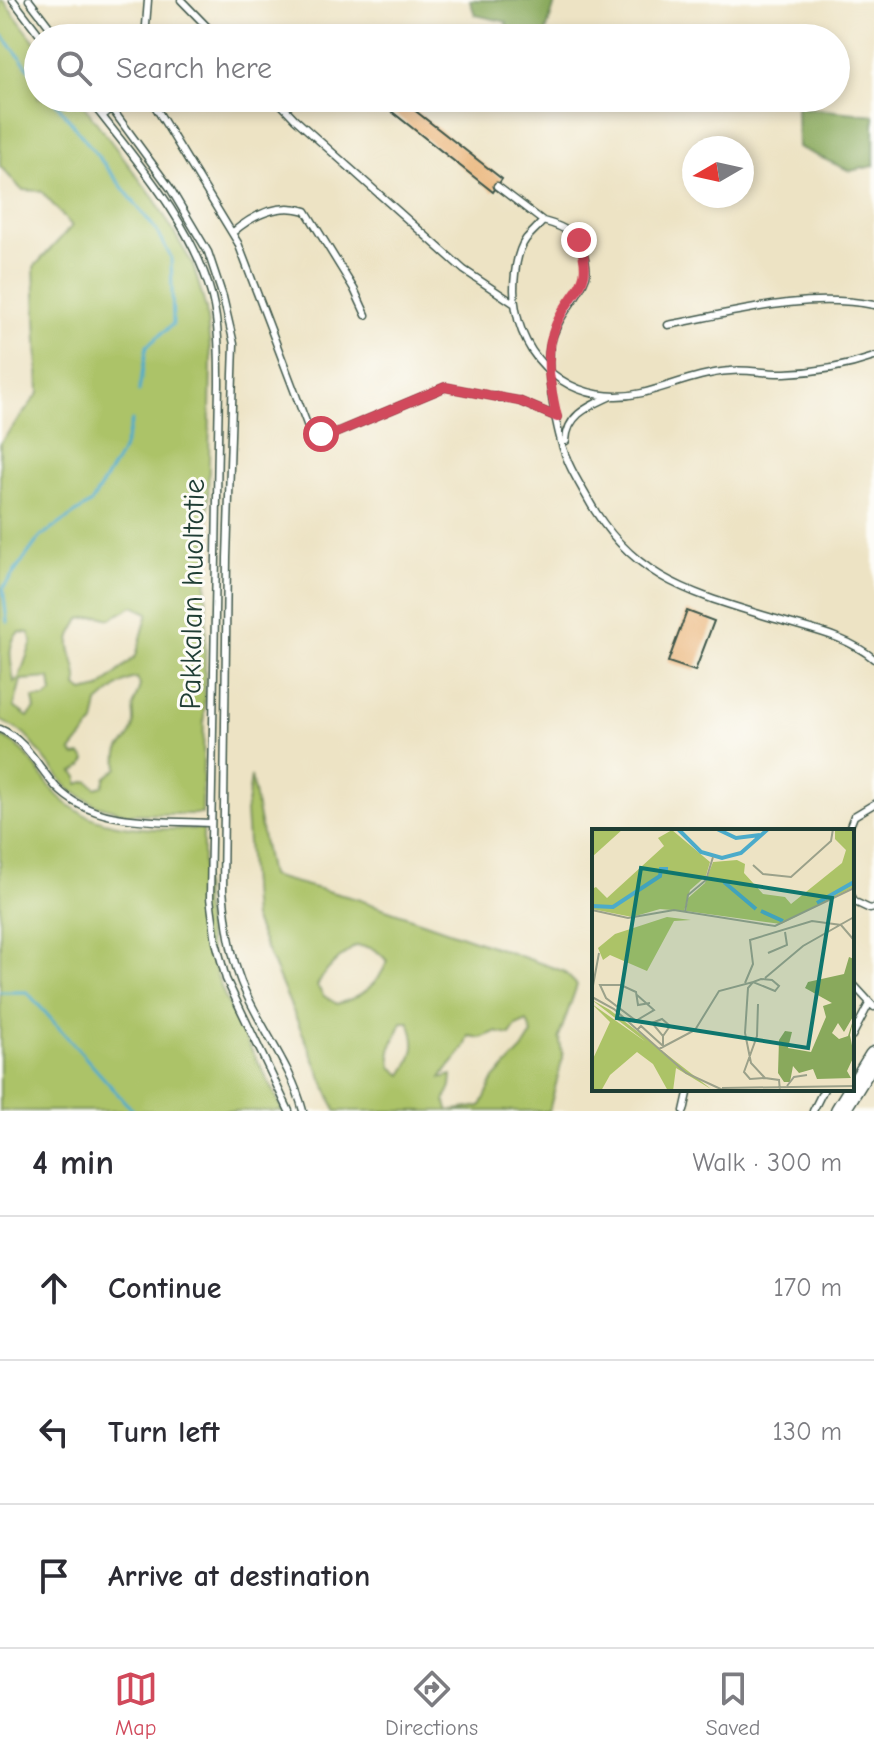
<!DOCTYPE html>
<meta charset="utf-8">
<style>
:root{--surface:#fff;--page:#f7f7f7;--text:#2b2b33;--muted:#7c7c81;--line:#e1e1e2;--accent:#d1495b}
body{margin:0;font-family:"Comic Neue",sans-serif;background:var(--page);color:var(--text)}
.compass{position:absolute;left:682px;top:136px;width:72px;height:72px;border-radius:50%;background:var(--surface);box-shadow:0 4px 12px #0003;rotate:261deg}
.stop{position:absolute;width:24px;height:24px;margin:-18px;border:6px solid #d1495b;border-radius:50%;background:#fff}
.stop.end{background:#d1495b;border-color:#fff;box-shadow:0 2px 8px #0008}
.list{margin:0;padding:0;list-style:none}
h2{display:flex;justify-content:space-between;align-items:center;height:104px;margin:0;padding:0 32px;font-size:34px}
h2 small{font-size:26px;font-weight:400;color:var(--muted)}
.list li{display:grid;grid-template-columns:52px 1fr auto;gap:24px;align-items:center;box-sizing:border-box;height:144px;padding:0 32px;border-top:2px solid var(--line)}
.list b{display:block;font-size:30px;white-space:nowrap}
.list em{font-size:26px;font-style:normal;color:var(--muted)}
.icon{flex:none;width:44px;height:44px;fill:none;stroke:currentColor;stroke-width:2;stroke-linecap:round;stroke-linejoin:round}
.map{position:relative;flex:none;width:874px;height:1111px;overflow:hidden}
.search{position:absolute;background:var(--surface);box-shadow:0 4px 12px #0003;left:24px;right:24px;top:24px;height:88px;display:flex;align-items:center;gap:20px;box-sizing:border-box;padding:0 28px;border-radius:44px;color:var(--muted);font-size:30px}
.sheet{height:536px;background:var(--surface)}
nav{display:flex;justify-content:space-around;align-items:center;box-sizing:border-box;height:112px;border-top:2px solid var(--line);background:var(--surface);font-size:22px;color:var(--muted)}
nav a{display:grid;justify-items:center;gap:4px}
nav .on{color:var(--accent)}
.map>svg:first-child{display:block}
.green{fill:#acc367;stroke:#66804e;stroke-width:2;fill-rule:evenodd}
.forest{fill:#89a95c;stroke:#547348;stroke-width:2}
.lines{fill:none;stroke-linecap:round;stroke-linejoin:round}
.stream{stroke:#4babca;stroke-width:3}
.building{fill:#eab377}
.service-casing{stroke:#3e564a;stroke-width:9}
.primary-casing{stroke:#3e564a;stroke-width:21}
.service{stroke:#fff;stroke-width:6}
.primary{stroke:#fff;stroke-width:18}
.route{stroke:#d1495b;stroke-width:10}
.labels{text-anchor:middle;stroke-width:6;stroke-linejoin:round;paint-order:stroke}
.street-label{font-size:30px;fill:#1f3d34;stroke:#fdfcf7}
.inset-river{fill:none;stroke:#4babca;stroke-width:4}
.inset-road{fill:none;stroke:#9ba18a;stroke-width:2}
.view{fill:#0f766e;fill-opacity:0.15;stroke:#0f766e;stroke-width:4}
.inset-edge{fill:none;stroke:#1f3d34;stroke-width:4}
</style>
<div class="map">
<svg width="874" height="1111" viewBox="0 0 874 1111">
<rect width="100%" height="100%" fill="#fdfcf7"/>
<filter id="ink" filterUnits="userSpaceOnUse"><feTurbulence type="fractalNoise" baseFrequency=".0125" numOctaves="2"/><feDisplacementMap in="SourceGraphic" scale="16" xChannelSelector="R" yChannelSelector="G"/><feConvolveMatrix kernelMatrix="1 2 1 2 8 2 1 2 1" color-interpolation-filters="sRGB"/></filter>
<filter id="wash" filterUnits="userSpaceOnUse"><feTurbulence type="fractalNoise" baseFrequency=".006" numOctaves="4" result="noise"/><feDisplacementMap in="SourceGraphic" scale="32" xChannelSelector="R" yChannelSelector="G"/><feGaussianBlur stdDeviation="1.8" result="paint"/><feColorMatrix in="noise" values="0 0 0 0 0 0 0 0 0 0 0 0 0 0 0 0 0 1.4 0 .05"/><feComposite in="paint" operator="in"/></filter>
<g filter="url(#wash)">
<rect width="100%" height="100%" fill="#ede3c4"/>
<path class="green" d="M0 0H3L38 46V98H78L155 200 193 265 206 309 211 359 202 814H128L96 805 69 789 25 734 0 720V443L39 393 34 267 72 226 41 191 22 190 0 166ZM133 606 148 613 136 656 100 688 83 692 77 687C80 667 66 651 71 636 73 631 77 625 80 619L100 616 110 619ZM19 632 29 633 32 642 19 678 14 682C12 666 5 644 19 632ZM50 678 52 693 45 698H33L35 709 28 717 14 707 21 680ZM137 678 140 685C139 691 135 698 134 704 132 713 136 720 133 729 127 750 115 739 118 768L106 777 103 786 96 788 88 781 78 784V777L73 772 83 766 86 760 81 755 75 756 71 751 94 723 98 703C109 694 123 679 137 678Z
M0 736C25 746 36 769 52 789 88 834 152 829 203 829 203 874 201 920 214 965 228 1017 261 1062 283 1111H0Z
M251 776 270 876 357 899 563 971 577 985 559 1037 563 1057 549 1111H336L253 918 246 812ZM355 946C370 946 377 949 387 961 380 984 359 998 337 1004L324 996 317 986C324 970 342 956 355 946ZM527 1021 532 1034 522 1050 493 1080 481 1106 449 1111 445 1101 451 1086 452 1075 441 1078C451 1061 463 1057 469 1036L481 1038 495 1032 510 1035 516 1026ZM402 1022H409C418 1043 415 1056 402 1075L392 1067 390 1050Z"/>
<path class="forest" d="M470 0H556L544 38H502L507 22 475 15Z
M797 107 874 115V166L850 171 798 147Z"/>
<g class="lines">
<path class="stream" d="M0 32 38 80
M52 98 156 230 171 257 173 324 147 346 139 391
M7 622 3 588 40 537 91 503 123 450 132 421
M0 992H27L133 1111"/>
</g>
<g id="blocks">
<path class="building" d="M385 98H399L502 179 493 192 381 103Z
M687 611 714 621 695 671 668 662Z"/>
</g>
</g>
<g filter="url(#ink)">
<use href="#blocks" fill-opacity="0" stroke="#3e564a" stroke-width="2"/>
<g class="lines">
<defs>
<path id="service" d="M13 0 42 38
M29 0 58 38
M181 0 218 38
M145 38 148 0
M88 98C134 158 192 222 212 297 219 325 219 355 219 384L210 898 216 942 226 979 289 1111
M104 98 170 188 208 252 223 297 234 344 227 558 223 890C226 921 230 953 241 982 259 1027 291 1064 303 1111
M150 98 238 243 308 427 321 434H333L445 387 519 401 557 417
M275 98 295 119 464 270 515 304
M102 116 126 98
M497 186 543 221
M232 233C253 215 278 202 306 211L354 289 366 315
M668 325C736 312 804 292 874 305
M874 357C845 367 816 372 785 373 767 374 748 369 730 371 699 373 671 386 642 393 582 407 527 371 516 310 512 291 514 255 526 239 531 233 538 227 543 221 565 227 581 235 585 259 586 264 587 272 586 276 577 302 557 314 550 346 545 370 557 436 567 459 571 470 578 481 584 492 630 579 690 593 779 620 812 630 847 636 874 659
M566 441C567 414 590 406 611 396
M0 729C25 739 39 768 56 787 94 827 158 820 209 823
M848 831 854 816 874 804
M852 897 855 902 870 909 874 908
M852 983 874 1007
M852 1036 869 1004
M684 1111 689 1089
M813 1111 824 1089"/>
<path id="primary" d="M840 1111 874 1056"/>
</defs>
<use href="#service" class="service-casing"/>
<use href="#primary" class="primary-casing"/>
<use href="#service" class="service"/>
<use href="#primary" class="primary"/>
</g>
</g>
<g class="lines" filter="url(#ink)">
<path class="route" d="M321 434H333L445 387 519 401 557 417C550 386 543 356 556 325 572 286 596 288 579 240"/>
</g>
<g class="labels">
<g class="street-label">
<text transform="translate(192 594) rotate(-89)" y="10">Pakkalan huoltotie</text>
</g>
</g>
<g transform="translate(592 829)">
<rect width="262" height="262" fill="#ede3c4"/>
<path d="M0 0H31L0 28ZM243 0H262V58L189 95 94 82 96 69 113 54 121 33 145 31 153 35 152 44 171 65 193 68 199 75 250 34 254 21 243 10ZM80 1 118 33 114 47 98 61 92 82 68 80 40 88 0 80V60L4 58 15 69 72 17 66 9ZM75 88 99 91 82 92 55 142 18 126 11 131 6 119 23 105ZM0 171 18 181 119 260 84 239 81 262H76L61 235 45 223 18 246 9 262H0V232L18 193 0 175 54 213Z" fill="#acc367"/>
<path d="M257 128 262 130V186L252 203 246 194 240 204 247 210 256 207 262 188 258 206 262 227 255 242 259 249 225 250 221 240 207 244 201 237 198 253H192L186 244 187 211 193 202 200 203 196 219 219 223 234 188 231 177 240 174 213 159 216 153 252 145Z" fill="#89a95c"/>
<path class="inset-river" d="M86 0 109 23 130 29 149 24 176 0M125 0 144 9 168 6M132 53 164 80M225 74 262 53M0 77 21 78 68 47 69 40H76M169 82 191 92"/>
<path class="inset-road" d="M161 36 171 45 199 48 239 12 241 0M0 81 36 89 82 81 183 97 262 59M93 83 96 66 114 51 121 28M176 124 195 116 193 103M173 149 211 117 262 88M153 154 161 135 158 111 220 92 249 96 261 110M0 162 7 124M0 168 22 180 94 244 133 262M166 175 165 207 152 243 158 250 173 249M43 191 14 169 8 156H29L44 163 46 176 58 174M42 193 62 181 45 166M45 201 49 197 71 217V207L60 194 70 190 78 197 71 207M67 220 103 201 127 162 161 153 183 162 187 157 180 151 169 150 161 153 156 159 153 204 159 234 173 249 187 251 188 262M195 257 202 248 215 246M130 259 262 257"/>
<path class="view" d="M49 39 240 69 216 219 25 189Z"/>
<rect width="262" height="262" class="inset-edge"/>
</g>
</svg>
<svg class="compass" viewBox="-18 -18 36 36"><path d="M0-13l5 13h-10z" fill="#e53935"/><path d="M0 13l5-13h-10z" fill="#7c7c81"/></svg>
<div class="stop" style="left:321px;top:434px"></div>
<div class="stop end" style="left:579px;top:240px"></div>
<div class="search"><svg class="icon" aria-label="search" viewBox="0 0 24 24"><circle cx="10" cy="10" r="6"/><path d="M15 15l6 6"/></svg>Search here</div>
</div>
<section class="sheet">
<h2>4 min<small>Walk · 300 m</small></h2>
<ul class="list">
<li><svg class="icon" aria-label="ahead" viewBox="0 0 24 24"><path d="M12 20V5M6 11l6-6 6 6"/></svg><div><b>Continue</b></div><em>170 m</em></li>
<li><svg class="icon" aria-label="left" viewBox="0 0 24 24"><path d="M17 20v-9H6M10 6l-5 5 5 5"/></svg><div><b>Turn left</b></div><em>130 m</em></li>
<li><svg class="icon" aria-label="arrive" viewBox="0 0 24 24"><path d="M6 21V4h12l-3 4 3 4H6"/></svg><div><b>Arrive at destination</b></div></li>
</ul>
</section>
<nav>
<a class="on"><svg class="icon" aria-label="map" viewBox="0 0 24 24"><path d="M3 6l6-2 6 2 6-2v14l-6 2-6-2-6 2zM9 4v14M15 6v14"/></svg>Map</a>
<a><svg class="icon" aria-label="directions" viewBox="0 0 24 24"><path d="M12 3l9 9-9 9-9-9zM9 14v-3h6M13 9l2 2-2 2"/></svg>Directions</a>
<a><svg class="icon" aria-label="saved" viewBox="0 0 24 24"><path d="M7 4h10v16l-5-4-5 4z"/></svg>Saved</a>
</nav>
